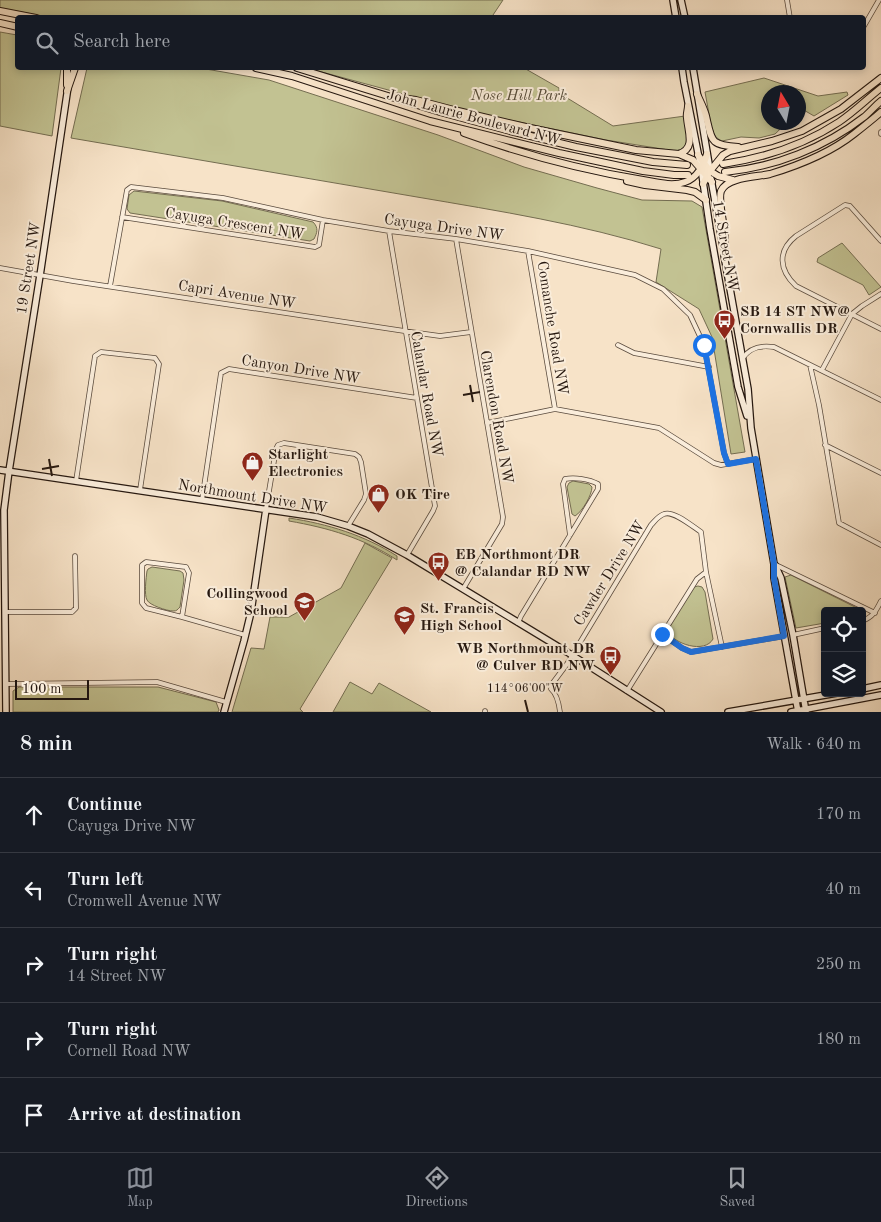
<!DOCTYPE html>
<meta charset="utf-8">
<style>
:root{--surface:#171b24;--page:#242831;--text:#f1f3f6;--muted:#9ea1a6;--line:#363941;--accent:#8c9099}
body{margin:0;font-family:"Old Standard TT",serif;background:var(--page);color:var(--text)}
.controls{position:absolute;right:15px;bottom:15px;display:grid;overflow:hidden;border-radius:5px;box-shadow:0 2px 8px #0003}
.controls button{width:45px;height:45px;display:grid;place-items:center;padding:0;border:0;border-bottom:1px solid var(--line);background:var(--surface);color:var(--text);font:25px sans-serif}
.compass{position:absolute;left:761px;top:85px;width:45px;height:45px;border-radius:50%;background:var(--surface);box-shadow:0 2px 8px #0003;rotate:350deg}
.scale{position:absolute;left:15px;bottom:12px;width:74px;box-sizing:border-box;padding-left:5px;border:2px solid #261810;border-top:0;font-size:14px;line-height:18px;white-space:nowrap;color:#261810;-webkit-text-stroke:4px #faeddb;paint-order:stroke}
.stop{position:absolute;width:15px;height:15px;margin:-11px;border:4px solid #1a73e8;border-radius:50%;background:#fff}
.stop.end{background:#1a73e8;border-color:#fff;box-shadow:0 1px 5px #0008}
.list{margin:0;padding:0;list-style:none}
h2{display:flex;justify-content:space-between;align-items:center;height:65px;margin:0;padding:0 20px;font-size:21px}
h2 small{font-size:16px;font-weight:400;color:var(--muted)}
.list li{display:grid;grid-template-columns:32px 1fr auto;gap:15px;align-items:center;box-sizing:border-box;height:75px;padding:0 20px;border-top:1px solid var(--line)}
.list b{display:block;font-size:19px;white-space:nowrap}
.list p{margin:0;font-size:16px;white-space:nowrap;color:var(--muted)}
.list em{font-size:16px;font-style:normal;color:var(--muted)}
.icon{flex:none;width:28px;height:28px;fill:none;stroke:currentColor;stroke-width:2;stroke-linecap:round;stroke-linejoin:round}
.map{position:relative;flex:none;width:881px;height:712px;overflow:hidden}
.search{position:absolute;background:var(--surface);box-shadow:0 2px 8px #0003;left:15px;right:15px;top:15px;height:55px;display:flex;align-items:center;gap:12px;box-sizing:border-box;padding:0 18px;border-radius:5px;color:var(--muted);font-size:19px}
.sheet{height:440px;background:var(--surface)}
nav{display:flex;justify-content:space-around;align-items:center;box-sizing:border-box;height:70px;border-top:1px solid var(--line);background:var(--surface);font-size:14px;color:var(--muted)}
nav a{display:grid;justify-items:center;gap:2px}
nav .on{color:var(--accent)}
.map>svg:first-child{display:block}
.green{fill:#c2c292;stroke:#746d51}
.lines{fill:none;stroke-linecap:round;stroke-linejoin:round}
.street-casing{stroke:#5a4b3e;stroke-width:5.5}
.secondary-casing{stroke:#261810;stroke-width:8}
.primary-casing{stroke:#261810;stroke-width:8}
.street{stroke:#faeddb;stroke-width:4}
.secondary{stroke:#faeddb;stroke-width:5.5}
.primary{stroke:#f7e3c8;stroke-width:6}
.route{stroke:#1a73e8;stroke-width:6}
.ticks{fill:none;stroke:#261810;stroke-width:2}
.labels{text-anchor:middle;stroke-width:4;stroke-linejoin:round;paint-order:stroke}
.park-label{font-size:15px;font-style:italic;fill:#554b37;stroke:#faeddb}
.street-label{font-size:15px;fill:#261810;stroke:#faeddb}
.poi-label{font-size:15px;font-weight:bold;fill:#261810;stroke:#faeddb;text-anchor:start}
.ticks-label{font-size:12px;text-anchor:middle;fill:#261810;stroke:#faeddb;stroke-width:4;stroke-linejoin:round;paint-order:stroke}
</style>
<div class="map">
<svg width="881" height="712" viewBox="0 0 881 712">
<rect width="100%" height="100%" fill="#f7e3c8"/>
<filter id="stains"><feTurbulence type="fractalNoise" baseFrequency=".004" numOctaves="4"/><feColorMatrix values="0 0 0 0 .2 0 0 0 0 .09 0 0 0 0 .02 0 0 0 .5 -.17"/></filter>
<radialGradient id="worn" r=".72"><stop offset=".6" stop-color="#630" stop-opacity="0"/><stop offset="1" stop-color="#630" stop-opacity=".3"/></radialGradient>
<path class="green" d="M0 0H503L491 18H54L0 8Z
M0 32 17 35 18 68H61L52 136 0 126Z
M87 68H200L269 80 438 135 524 167 597 188 642 200 692 201 702 207 745 452 731 454 712 337 699 309 656 282 661 249C582 224 499 211 417 197 302 177 186 158 71 138Z
M307 68H524L559 88V93L613 126 685 116C686 129 694 149 675 151L606 140 466 111Z
M764 78 818 96 847 92 848 95 814 116 802 109 799 112 798 92H768V122L786 123C782 126 779 131 775 134L759 138 741 137 722 141 717 138 714 134 711 125 705 92Z
M134 191 222 201 313 222C319 228 317 233 314 239L310 241 130 213 127 209 129 195Z
M842 243 881 287 869 295 863 285 817 262 818 258Z
M573 481 589 484 592 487C592 495 582 512 575 516L572 514 567 487 569 483Z
M289 518C328 524 364 535 397 556V560C363 538 329 528 289 521Z
M365 543 392 558 300 709 303 712H232L251 648 264 649 270 617H289L341 588Z
M152 567 180 571 183 573 184 580 180 607C177 610 177 611 173 611 167 611 149 605 147 600 144 595 146 578 147 571L148 569Z
M791 575 859 609V611H825V623L796 628 785 577Z
M698 586 702 587 705 592 713 639C705 654 673 644 668 631L670 625 694 587Z
M350 682 372 694 379 683 431 712H333Z
M19 687H158L216 702 219 710 218 712H13V691Z"/>
<g class="lines">
<defs>
<path id="street" d="M787 0 790 18
M864 26 879 0
M881 132V134
M122 217 315 247 319 245 323 220
M389 231 435 506 433 511 407 555
M456 239 503 517 502 524 463 589
M881 241 850 206 845 205 796 236C777 251 779 270 796 286L881 329
M528 251 555 409
M0 268 73 281 411 332 440 336 471 332
M110 286 127 190 131 187 223 198 323 220 389 231 456 239 528 251 635 275 663 289 690 315 704 345 724 453 728 464
M618 345 634 353 709 367
M742 359C750 347 761 345 774 347L881 400
M810 365 819 405 839 523 881 545
M822 370 852 314 862 306 881 294
M487 423 555 409 659 428 714 463 721 465 756 459
M825 445 881 473
M76 481 95 356 101 352 155 358 159 364 140 490
M202 500 221 373 229 369 417 398
M266 509 276 449 278 445 284 443 355 454 359 457 361 462 366 494 364 500 348 526
M146 562 186 567 189 573 182 617 146 608 142 603V565Z
M774 564 875 613
M5 612H72L76 608 75 556
M182 617 245 635
M862 621C873 617 876 611 881 601
M518 623 521 616 598 489V484C589 479 574 477 565 479L563 484 570 535
M662 634 682 648 691 652 785 636
M793 635 825 628
M6 684 157 682 226 702
M627 691 697 579 706 572
M485 712V711
M560 712C559 704 557 694 551 689L552 684 567 664 651 525C655 521 658 516 664 514 673 510 692 526 701 532L706 572 722 647"/>
<path id="secondary" d="M673 0 676 18
M681 0 685 18
M682 68 684 82 701 168 710 229 738 387 747 416
M693 68 710 170
M711 179 723 246
M724 255 748 389 751 428 774 564V578L798 712
M0 470 317 517 348 526 368 534 407 555 567 652 661 712
M775 565 781 578 793 635 806 712
M862 689 881 685
M6 712 4 510 9 471 41 269 68 87
M224 712 244 641 251 612 266 509
M728 712 837 693
M791 712 881 695"/>
<path id="primary" d="M0 11 36 18
M0 23 18 27
M67 68V85
M256 68 292 76 430 121 559 153 643 171 674 175H688
M297 68 440 112 510 131 576 147 653 162 687 165
M67 91 75 68
M697 94C700 101 704 108 706 116 712 142 710 145 738 147
M408 99 416 100 454 110 530 128 636 150 679 154C696 148 688 132 687 118 686 114 688 110 688 106
M464 133C522 154 582 170 643 180 655 182 672 187 685 182 697 178 704 165 707 154
M679 154 693 160 712 182
M698 155 710 171 718 176 733 180
M723 164C764 158 804 145 839 122 854 112 867 99 881 88
M725 172C775 167 824 148 864 117 870 112 875 106 881 101
M627 181 645 185 687 190 695 192 706 200
M703 184 710 171 723 155 730 151 772 141 802 131 841 109 881 78
M725 260C725 250 725 239 724 229 723 219 718 199 721 191 727 177 757 177 770 174 800 165 830 153 854 134 863 127 872 120 881 112"/>
</defs>
<use href="#street" class="street-casing"/>
<use href="#secondary" class="secondary-casing"/>
<use href="#primary" class="primary-casing"/>
<use href="#street" class="street"/>
<use href="#secondary" class="secondary"/>
<use href="#primary" class="primary"/>
</g>
<g class="lines">
<path class="route" d="M662 634 682 648 691 652 784 636 774 578V564L756 459 728 464 724 453 704 345"/>
</g>
<path class="ticks" d="M470 385 473 402M463 395 480 392M49 459 52 476M42 469 59 466M525 700 528 712"/>
<defs>
<symbol id="bus-pin" viewBox="-11 -11 22 30"><path d="M0 17L-7.5 6A9.5 9.5 0 1 1 7.5 6Z" fill="#8f2418" stroke="#faeddb"/><path d="M-5-6H5V4H4V6H2V4H-2V6H-4V4H-5ZM-3.5-4V0h7V-4ZM-3.5 1.2v1.5H-2V1.2ZM2 1.2v1.5H3.5V1.2Z" fill="#fff"/></symbol>
<symbol id="shop-pin" viewBox="-11 -11 22 30"><path d="M0 17L-7.5 6A9.5 9.5 0 1 1 7.5 6Z" fill="#8f2418" stroke="#faeddb"/><path d="M-5-2.5h2.3a2.7 3.5 0 0 1 5.4 0H5L5.5 6h-11ZM-1.5-2.5h3a1.5 2.3 0 0 0-3 0Z" fill="#fff"/></symbol>
<symbol id="school-pin" viewBox="-11 -11 22 30"><path d="M0 17L-7.5 6A9.5 9.5 0 1 1 7.5 6Z" fill="#8f2418" stroke="#faeddb"/><path d="M0-5L7-2L0 1L-7-2ZM-4 1L0 2.5L4 1V4Q0 6-4 4Z" fill="#fff"/></symbol>
</defs>
<g fill-rule="evenodd">
<use href="#bus-pin" x="712" y="308" width="25" height="34"/>
<use href="#shop-pin" x="240" y="450" width="25" height="34"/>
<use href="#shop-pin" x="366" y="482" width="25" height="34"/>
<use href="#bus-pin" x="426" y="550" width="25" height="34"/>
<use href="#school-pin" x="292" y="590" width="25" height="34"/>
<use href="#school-pin" x="392" y="604" width="25" height="34"/>
<use href="#bus-pin" x="598" y="644" width="25" height="34"/>
</g>
<g class="labels">
<g class="park-label">
<text x="519" y="100">Nose Hill Park</text>
</g>
<g class="street-label">
<text transform="translate(474 117) rotate(15)" y="5">John Laurie Boulevard NW</text>
<text transform="translate(235 223) rotate(9)" y="5">Cayuga Crescent NW</text>
<text transform="translate(444 227) rotate(8)" y="5">Cayuga Drive NW</text>
<text transform="translate(726 246) rotate(80)" y="5">14 Street NW</text>
<text transform="translate(28 268) rotate(-81)" y="5">19 Street NW</text>
<text transform="translate(237 294) rotate(9)" y="5">Capri Avenue NW</text>
<text transform="translate(553 328) rotate(81)" y="5">Comanche Road NW</text>
<text transform="translate(301 369) rotate(9)" y="5">Canyon Drive NW</text>
<text transform="translate(427 394) rotate(80)" y="5">Calandar Road NW</text>
<text transform="translate(497 417) rotate(80)" y="5">Clarendon Road NW</text>
<text transform="translate(253 496) rotate(9)" y="5">Northmount Drive NW</text>
<text transform="translate(609 573) rotate(-58)" y="5">Cawder Drive NW</text>
</g>
<g class="poi-label">
<text x="740" y="316">SB 14 ST NW@<tspan x="740" dy="17">Cornwallis DR</tspan></text>
<text x="268" y="459">Starlight<tspan x="268" dy="17">Electronics</tspan></text>
<text x="395" y="499">OK Tire</text>
<text x="455" y="559">EB Northmont DR<tspan x="455" dy="17">@ Calandar RD NW</tspan></text>
<text x="288" y="598" text-anchor="end">Collingwood<tspan x="288" dy="17">School</tspan></text>
<text x="420" y="613">St. Francis<tspan x="420" dy="17">High School</tspan></text>
<text x="595" y="653" text-anchor="end">WB Northmount DR<tspan x="595" dy="17">@ Culver RD NW</tspan></text>
</g>
</g>
<g class="ticks-label">
<text x="525" y="692">114°06'00"W</text>
</g>
<rect width="100%" height="100%" filter="url(#stains)"/>
<rect width="100%" height="100%" fill="url(#worn)"/>
</svg>
<div class="controls">
<button><svg class="icon" aria-label="locate" viewBox="0 0 24 24"><circle cx="12" cy="12" r="6"/><path d="M12 2v4M12 18v4M2 12h4M18 12h4"/></svg></button>
<button><svg class="icon" aria-label="layers" viewBox="0 0 24 24"><path d="M12 4l9 5-9 5-9-5zM3 14l9 5 9-5"/></svg></button>
</div>
<svg class="compass" viewBox="-18 -18 36 36"><path d="M0-13l5 13h-10z" fill="#e53935"/><path d="M0 13l5-13h-10z" fill="#9ea1a6"/></svg>
<div class="scale">100 m</div>
<div class="stop" style="left:704px;top:345px"></div>
<div class="stop end" style="left:662px;top:634px"></div>
<div class="search"><svg class="icon" aria-label="search" viewBox="0 0 24 24"><circle cx="10" cy="10" r="6"/><path d="M15 15l6 6"/></svg>Search here</div>
</div>
<section class="sheet">
<h2>8 min<small>Walk · 640 m</small></h2>
<ul class="list">
<li><svg class="icon" aria-label="ahead" viewBox="0 0 24 24"><path d="M12 20V5M6 11l6-6 6 6"/></svg><div><b>Continue</b><p>Cayuga Drive NW</p></div><em>170 m</em></li>
<li><svg class="icon" aria-label="left" viewBox="0 0 24 24"><path d="M17 20v-9H6M10 6l-5 5 5 5"/></svg><div><b>Turn left</b><p>Cromwell Avenue NW</p></div><em>40 m</em></li>
<li><svg class="icon" aria-label="right" viewBox="0 0 24 24"><path d="M7 20v-9h11M14 6l5 5-5 5"/></svg><div><b>Turn right</b><p>14 Street NW</p></div><em>250 m</em></li>
<li><svg class="icon" aria-label="right" viewBox="0 0 24 24"><path d="M7 20v-9h11M14 6l5 5-5 5"/></svg><div><b>Turn right</b><p>Cornell Road NW</p></div><em>180 m</em></li>
<li><svg class="icon" aria-label="arrive" viewBox="0 0 24 24"><path d="M6 21V4h12l-3 4 3 4H6"/></svg><div><b>Arrive at destination</b></div></li>
</ul>
</section>
<nav>
<a class="on"><svg class="icon" aria-label="map" viewBox="0 0 24 24"><path d="M3 6l6-2 6 2 6-2v14l-6 2-6-2-6 2zM9 4v14M15 6v14"/></svg>Map</a>
<a><svg class="icon" aria-label="directions" viewBox="0 0 24 24"><path d="M12 3l9 9-9 9-9-9zM9 14v-3h6M13 9l2 2-2 2"/></svg>Directions</a>
<a><svg class="icon" aria-label="saved" viewBox="0 0 24 24"><path d="M7 4h10v16l-5-4-5 4z"/></svg>Saved</a>
</nav>
